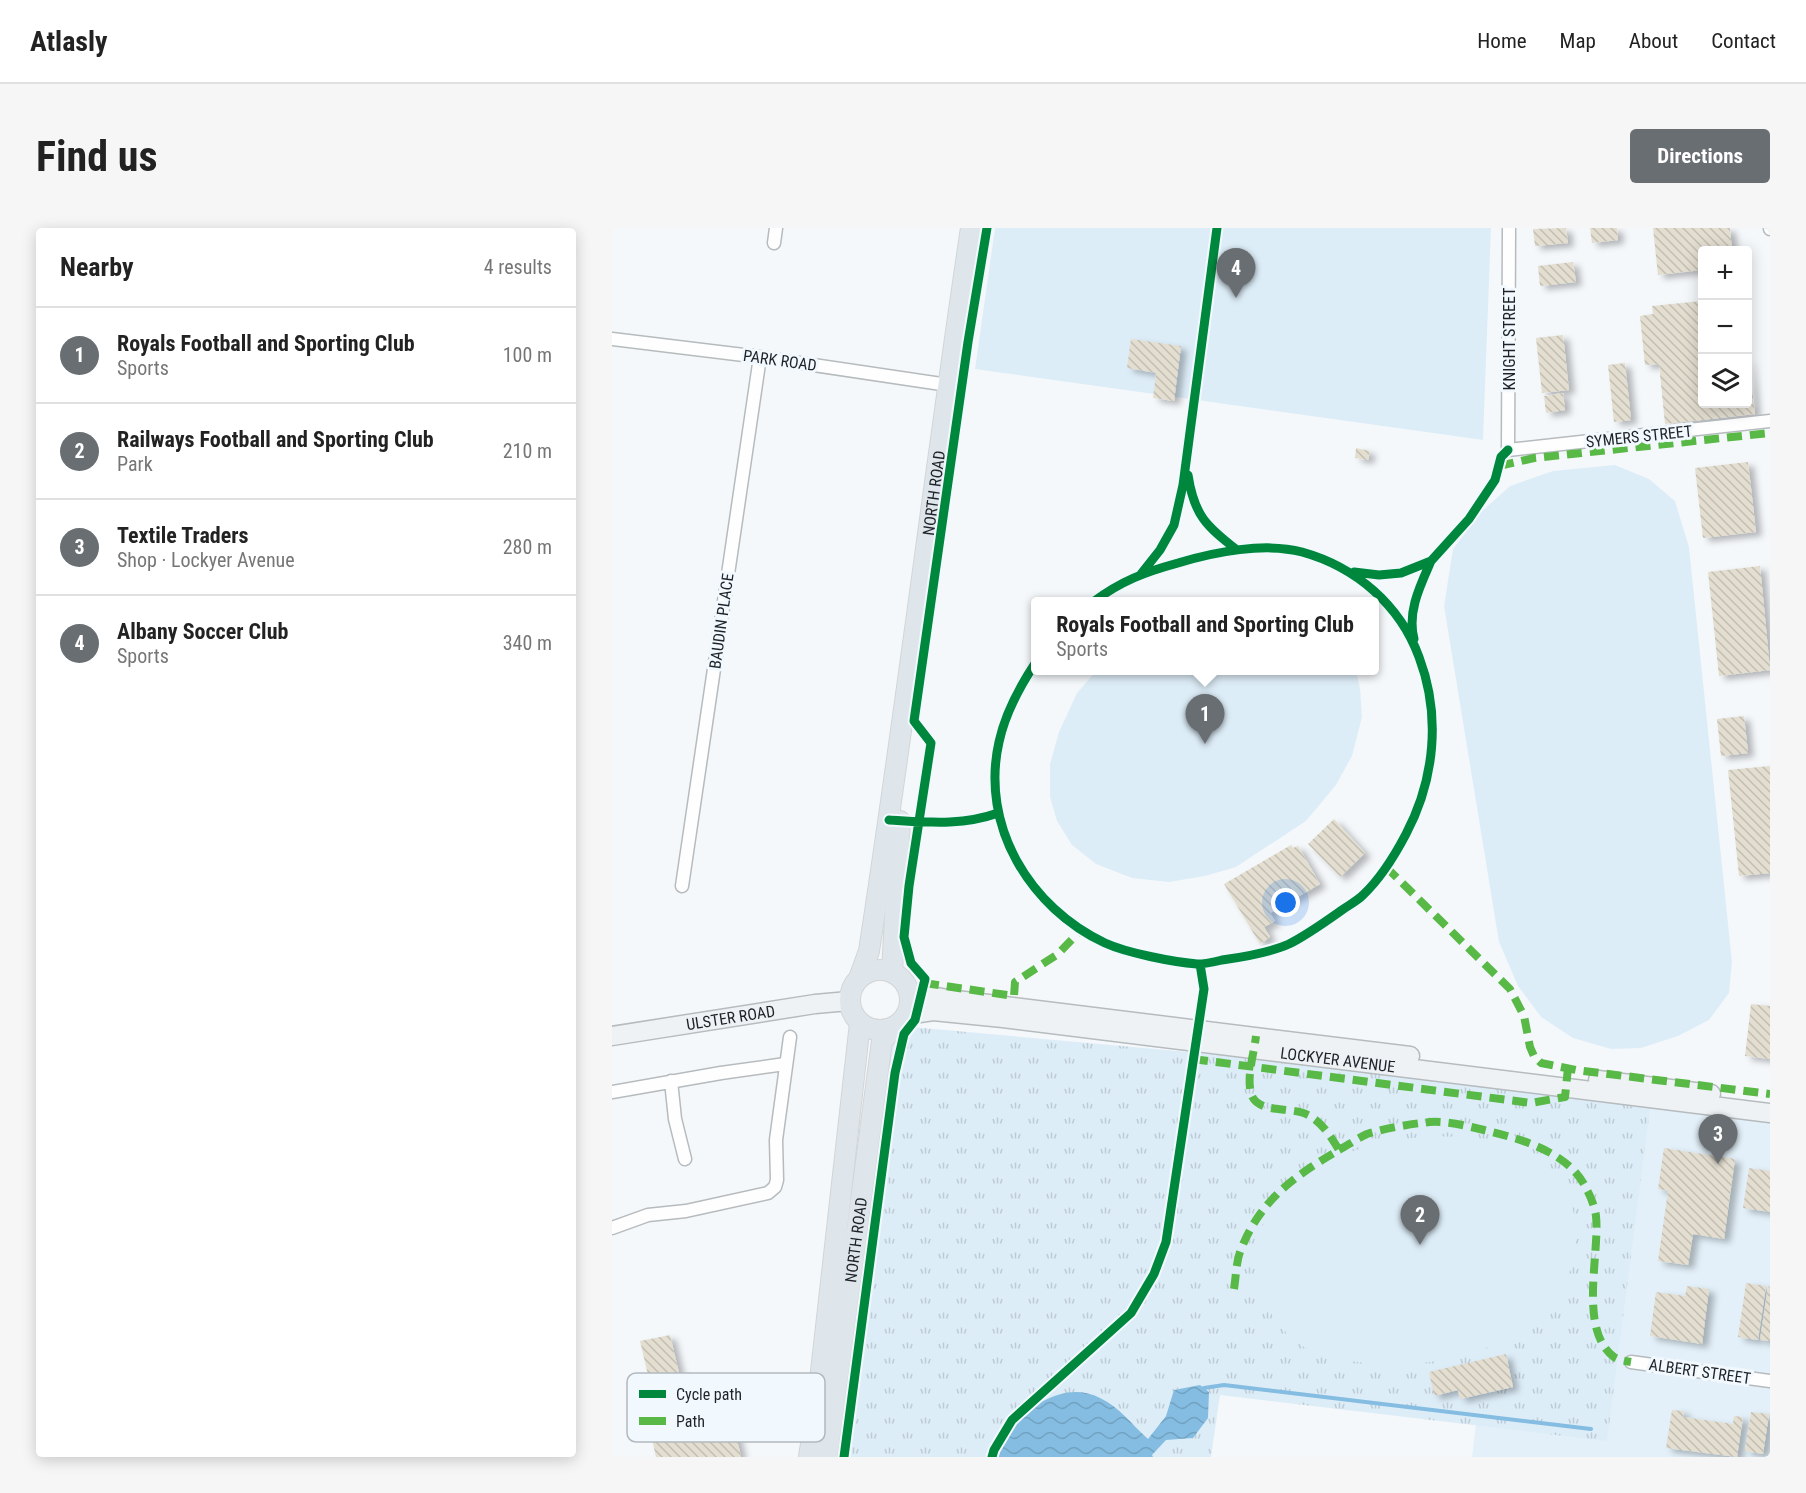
<!DOCTYPE html>
<meta charset="utf-8">
<style>
:root{--surface:#fff;--page:#f6f6f6;--text:#222;--muted:#767676;--line:#e0e0e0;--accent:#696e72}
body{margin:0;font-family:"Roboto Condensed",sans-serif;background:var(--page);color:var(--text)}
.controls{position:absolute;right:18px;top:18px;display:grid;overflow:hidden;border-radius:6px;box-shadow:0 3px 15px #0003}
.controls button{width:54px;height:54px;display:grid;place-items:center;padding:0;border:0;border-bottom:2px solid var(--line);background:var(--surface);color:var(--text);font:30px sans-serif}
.you{position:absolute;left:674px;top:675px;width:21px;height:21px;margin:-15px;border:4px solid #fff;border-radius:50%;background:#1a73e8;box-shadow:0 0 0 9px #1a73e833}
.badge{display:grid;place-items:center;width:39px;height:39px;border-radius:50%;background:var(--accent);color:#fff;font-size:20px;font-weight:700}
.pin{position:absolute;translate:-50% -50px;filter:drop-shadow(0 2px 3px #0008)}
.pin::after{content:'';position:absolute;top:32px;width:21px;height:18px;background:inherit;clip-path:polygon(0 0,100% 0,50% 100%)}
.popup{position:absolute;left:419px;top:369px;width:348px;height:78px;box-sizing:border-box;display:grid;place-content:center;border-radius:6px;background:var(--surface);filter:drop-shadow(0 2px 4px #0005);font-size:20px;white-space:nowrap;color:var(--muted)}
.popup b{font-size:22px;color:var(--text)}
.popup::after{content:'';position:absolute;left:50%;top:100%;margin-left:-12px;border:12px solid transparent;border-top-color:var(--surface)}
.list{margin:0;padding:0;list-style:none}
h2{display:flex;justify-content:space-between;align-items:center;height:78px;margin:0;padding:0 24px;font-size:26px}
h2 small{font-size:20px;font-weight:400;color:var(--muted)}
.list li{display:grid;grid-template-columns:39px 1fr auto;gap:18px;align-items:center;box-sizing:border-box;height:96px;padding:0 24px;border-top:2px solid var(--line)}
.list b{display:block;font-size:22px;white-space:nowrap}
.list p{margin:0;font-size:20px;white-space:nowrap;color:var(--muted)}
.list em{font-size:20px;font-style:normal;color:var(--muted)}
.icon{flex:none;width:33px;height:33px;fill:none;stroke:currentColor;stroke-width:2;stroke-linecap:round;stroke-linejoin:round}
.map{position:relative;flex:none;width:1158px;height:1229px;overflow:hidden;border-radius:6px}
header{display:flex;align-items:center;gap:36px;box-sizing:border-box;height:84px;padding:0 30px;background:var(--surface);border-bottom:2px solid var(--line)}
header strong{font-size:28px}
nav{display:flex;gap:33px;margin-inline-start:auto;font-size:21px}
.intro{display:flex;align-items:center;justify-content:space-between;box-sizing:border-box;height:144px;padding:0 36px}
h1{margin:0;font-size:42px}
.button{padding:15px 27px;border-radius:6px;background:var(--accent);color:#fff;font-size:21px;font-weight:700}
main{display:flex;gap:36px;padding:0 36px}
aside{flex:1;background:var(--surface);border-radius:6px;box-shadow:0 3px 15px #0003}
.map>svg:first-child{display:block}
.built{fill:#e3f0f9}
.park{fill:url(#park-tufts)}
.garden{fill:#ddedf8}
.water{fill:url(#water-waves)}
.lines{fill:none;stroke-linecap:round;stroke-linejoin:round}
.stream{stroke:#84bde1;stroke-width:4}
.building{fill:url(#building-back-hatch);filter:url(#shadow)}
.minor-casing{stroke:#b6bbbe;stroke-width:15}
.secondary-casing{stroke:#b6bbbe;stroke-width:21}
.primary-casing{stroke:#d2d5d7;stroke-width:22}
.minor{stroke:#fefefe;stroke-width:12}
.secondary{stroke:#eef2f5;stroke-width:18}
.primary{stroke:#dfe6eb;stroke-width:20}
.quiet{stroke:#58b947;stroke-width:8;stroke-dasharray:15 8;stroke-linecap:butt}
.cycleway-casing{stroke:#f2f9fe;stroke-width:13}
.cycleway{stroke:#00873e;stroke-width:9}
.labels{text-anchor:middle;stroke-width:6;stroke-linejoin:round;paint-order:stroke}
.street-label{font-size:16px;fill:#1d2328;stroke:#f2f9fe}
.key{fill:#f2f9fe;stroke:#b2b9be;stroke-width:1.5}
.key-label{font-size:16px;fill:#1d2328}
</style>
<header>
<strong>Atlasly</strong>
<nav><a>Home</a><a>Map</a><a>About</a><a>Contact</a></nav>
</header>
<div class="intro"><h1>Find us</h1><a class="button">Directions</a></div>
<main>
<aside>
<h2>Nearby<small>4 results</small></h2>
<ul class="list">
<li><span class="badge">1</span><div><b>Royals Football and Sporting Club</b><p>Sports</p></div><em>100 m</em></li>
<li><span class="badge">2</span><div><b>Railways Football and Sporting Club</b><p>Park</p></div><em>210 m</em></li>
<li><span class="badge">3</span><div><b>Textile Traders</b><p>Shop · Lockyer Avenue</p></div><em>280 m</em></li>
<li><span class="badge">4</span><div><b>Albany Soccer Club</b><p>Sports</p></div><em>340 m</em></li>
</ul>
</aside>
<div class="map">
<svg width="1158" height="1229" viewBox="0 0 1158 1229">
<defs>
<pattern id="park-tufts" width="24" height="20" patternUnits="userSpaceOnUse" patternTransform="scale(1.5)"><rect width="24" height="20" fill="#ddedf8"/><path d="M3 7l-1-3M5 7V3M7 7l1-3M15 17l-1-3M17 17v-4M19 17l1-3" fill="none" stroke="#bdcbd5"/></pattern>
<pattern id="water-waves" width="16" height="10" patternUnits="userSpaceOnUse" patternTransform="scale(1.5)"><rect width="16" height="10" fill="#84bde1"/><path d="M0 5q4-4 8 0t8 0" fill="none" stroke="#72a2c1"/></pattern>
<pattern id="building-back-hatch" width="6" height="6" patternUnits="userSpaceOnUse" patternTransform="scale(1.5)"><rect width="6" height="6" fill="#e3ded0"/><path d="M-1 5l2 2M0 0l6 6M5-1l2 2" fill="none" stroke="#c2beb3"/></pattern>
<filter id="shadow"><feDropShadow dx="6" dy="4" stdDeviation="3" flood-color="#0004"/></filter>
</defs>
<rect width="100%" height="100%" fill="#f5f8fb"/>
<path class="built" d="M1039 877 1158 892V1229H860L864 1196Z"/>
<path class="park" d="M289 798 1040 866 995 1213 608 1167 599 1229H222L275 835 281 813Z"/>
<path class="garden" d="M383 0H879L871 212 363 141Z
M1003 237 1037 251 1063 273 1077 319 1120 734 1117 765 1097 792 1066 808 1029 820 999 821 961 810 929 789 906 758 887 714 832 378 841 321 869 284 898 258 941 243Z
M485 442 744 443 748 460 750 489 740 528 724 557 694 593 624 639 593 648 557 654 520 650 484 636 460 617 445 593 438 569V536L447 504 465 465Z
M816 908C851 909 892 908 921 928 937 939 956 963 961 982 970 1018 958 1061 930 1085 911 1102 888 1115 864 1124 818 1140 726 1143 684 1114 679 1111 675 1105 671 1101 653 1081 648 1062 643 1036 642 1030 644 1025 645 1018 647 1012 648 1003 651 997 667 969 704 940 733 927 759 914 788 912 816 908Z"/>
<path class="water" d="M588 1157 597 1164 596 1190 581 1210 554 1212 540 1227 541 1229H384C397 1191 446 1148 488 1170 509 1180 519 1196 536 1211L554 1188 562 1162Z"/>
<g class="lines">
<path class="stream" d="M592 1160 612 1157 979 1201"/>
</g>
<path class="building" d="M954 0 956 15 923 18 921 1Z
M978 0H1005L1006 12 980 15Z
M1041 0H1118L1120 22H1090V42L1046 47Z
M961 34 964 54 928 58 926 38Z
M1090 73V176H1136V131H1137L1143 186 1053 196 1047 136 1033 137 1028 88 1041 86 1040 78Z
M951 107 957 162 930 165 924 110Z
M519 111 569 118 562 173 541 170 544 145 515 140Z
M1013 135 1019 192 1002 194 996 137Z
M951 165 953 182 934 185 932 168Z
M744 220 758 223 756 232 743 230Z
M1136 234 1144 304 1091 310 1083 240Z
M1148 338 1158 442 1107 448 1096 344Z
M1132 488 1136 525 1109 528 1105 491Z
M1158 538V645L1127 648 1116 542Z
M722 591 753 625 728 649 696 616Z
M679 617 681 620 686 618 708 656 658 685 663 693 652 699 658 709 648 716 612 656Z
M1139 776 1158 778V831L1133 828Z
M1052 920 1123 931 1112 1011 1081 1006 1076 1037 1046 1033 1056 963 1046 961Z
M1137 940 1158 943V984L1131 980Z
M1134 1055 1154 1058 1146 1112 1126 1109Z
M1075 1058 1097 1061 1090 1116 1038 1108 1044 1064 1073 1068Z
M1156 1058 1158 1059V1113L1148 1112Z
M58 1107 72 1166 112 1156 129 1229H44L33 1179 43 1176 28 1113Z
M894 1126 901 1159 848 1171 846 1162 822 1168 817 1144Z
M1060 1182 1072 1183 1071 1189 1121 1196 1122 1188 1131 1189 1125 1229 1054 1220Z
M1139 1184 1157 1186 1151 1226 1133 1223Z"/>
<g class="lines">
<defs>
<path id="minor" d="M897 0 896 222 1158 193
M1158 0V1
M162 15 164 0
M0 111 148 129 336 157
M70 658 148 129
M59 853 63 891 73 931
M0 864 109 845 173 836
M0 1000 36 987 74 983 156 965 163 959 165 952 164 912 178 809
M1019 1134 1158 1153"/>
<g id="secondary">
<path d="M297 764 336 771 798 828"/>
<path id="s1" d="M294 787 321 783 391 790 1158 885"/>
<path id="s2" d="M0 808 203 776 237 773"/>
<path d="M986 852 1099 866"/>
</g>
<g id="primary">
<circle cx="268" cy="772" r="30"/>
<path d="M280 744 288 593"/>
<path id="s3" d="M248 748 257 723C294 483 323 241 359 0"/>
<path d="M197 1229 206 1170 248 795"/>
<path id="s4" d="M215 1229 270 813 283 798"/>
</g>
</defs>
<use href="#minor" class="minor-casing"/>
<use href="#secondary" class="secondary-casing"/>
<use href="#primary" class="primary-casing"/>
<use href="#minor" class="minor"/>
<use href="#secondary" class="secondary"/>
<use href="#primary" class="primary"/>
<path class="quiet" d="M887 238 922 230 1158 205
M774 639 898 761 912 788 918 819 922 828 929 835 964 842 1158 866
M312 755 402 768 403 754 446 726 469 702
M581 831 919 875 953 869 956 840
M727 922C736 917 746 910 755 906 775 900 798 896 818 894 836 893 855 898 872 902 909 911 958 924 975 962 979 969 983 980 984 988 988 1026 966 1102 1002 1129 1006 1132 1013 1133 1019 1134
M622 1061C624 1049 624 1035 628 1024 647 973 682 948 727 922 719 909 710 894 696 887 677 877 640 888 638 860 636 843 642 825 644 808"/>
<defs>
<path id="cycleway" d="M576 247C582 287 594 298 625 322
M742 344 767 347 789 345 819 333 857 291 883 252 889 229 896 222
M529 346 548 322 562 297 571 257 605 0
M802 411C795 384 808 358 819 333
M424 434C408 458 393 486 387 514 368 598 418 680 493 715 515 725 561 734 585 736 593 736 602 734 610 732 632 729 657 725 677 716 695 707 713 694 730 682 737 677 745 673 751 667 769 650 783 627 794 606 823 551 829 487 807 429 788 377 744 339 690 324 653 314 602 324 566 335 533 344 509 353 481 374
M277 592C314 594 350 598 386 585
M232 1229 283 845 292 806 303 792 313 751 299 735 292 709 297 658 319 515 302 493 356 114 375 0
M380 1229 382 1222 400 1192 519 1085 542 1046 554 1014 592 761 588 736"/>
</defs>
<use href="#cycleway" class="cycleway-casing"/>
<use href="#cycleway" class="cycleway"/>
</g>
<g class="labels">
<g class="street-label">
<text transform="translate(897 111) rotate(-90)" y="6">KNIGHT STREET</text>
<text transform="translate(168 132) rotate(8)" y="6">PARK ROAD</text>
<text transform="translate(1027 208) rotate(-6)" y="6">SYMERS STREET</text>
<text dy="6" stroke="none"><textPath href="#s3" startOffset="489">NORTH ROAD</textPath></text>
<text transform="translate(109 393) rotate(-82)" y="6">BAUDIN PLACE</text>
<text dy="6" stroke="none"><textPath href="#s2" startOffset="120">ULSTER ROAD</textPath></text>
<text dy="6" stroke="none"><textPath href="#s1" startOffset="435">LOCKYER AVENUE</textPath></text>
<text dy="6" stroke="none"><textPath href="#s4" startOffset="219">NORTH ROAD</textPath></text>
<text transform="translate(1088 1143) rotate(8)" y="6">ALBERT STREET</text>
</g>
</g>
<rect x="15" y="1145" width="198" height="69" rx="9" class="key"/>
<rect x="27" y="1162" width="27" height="8" fill="#00873e"/>
<rect x="27" y="1189" width="27" height="8" fill="#58b947"/>
<g class="key-label">
<text x="64" y="1172">Cycle path</text>
<text x="64" y="1199">Path</text>
</g>
</svg>
<div class="controls">
<button>+</button>
<button>−</button>
<button><svg class="icon" aria-label="layers" viewBox="0 0 24 24"><path d="M12 4l9 5-9 5-9-5zM3 14l9 5 9-5"/></svg></button>
</div>
<div class="you"></div>
<div class="pin badge" style="left:593px;top:516px">1</div>
<div class="popup"><b>Royals Football and Sporting Club</b>Sports</div>
<div class="pin badge" style="left:808px;top:1017px">2</div>
<div class="pin badge" style="left:1106px;top:936px">3</div>
<div class="pin badge" style="left:624px;top:70px">4</div>
</div>
</main>
